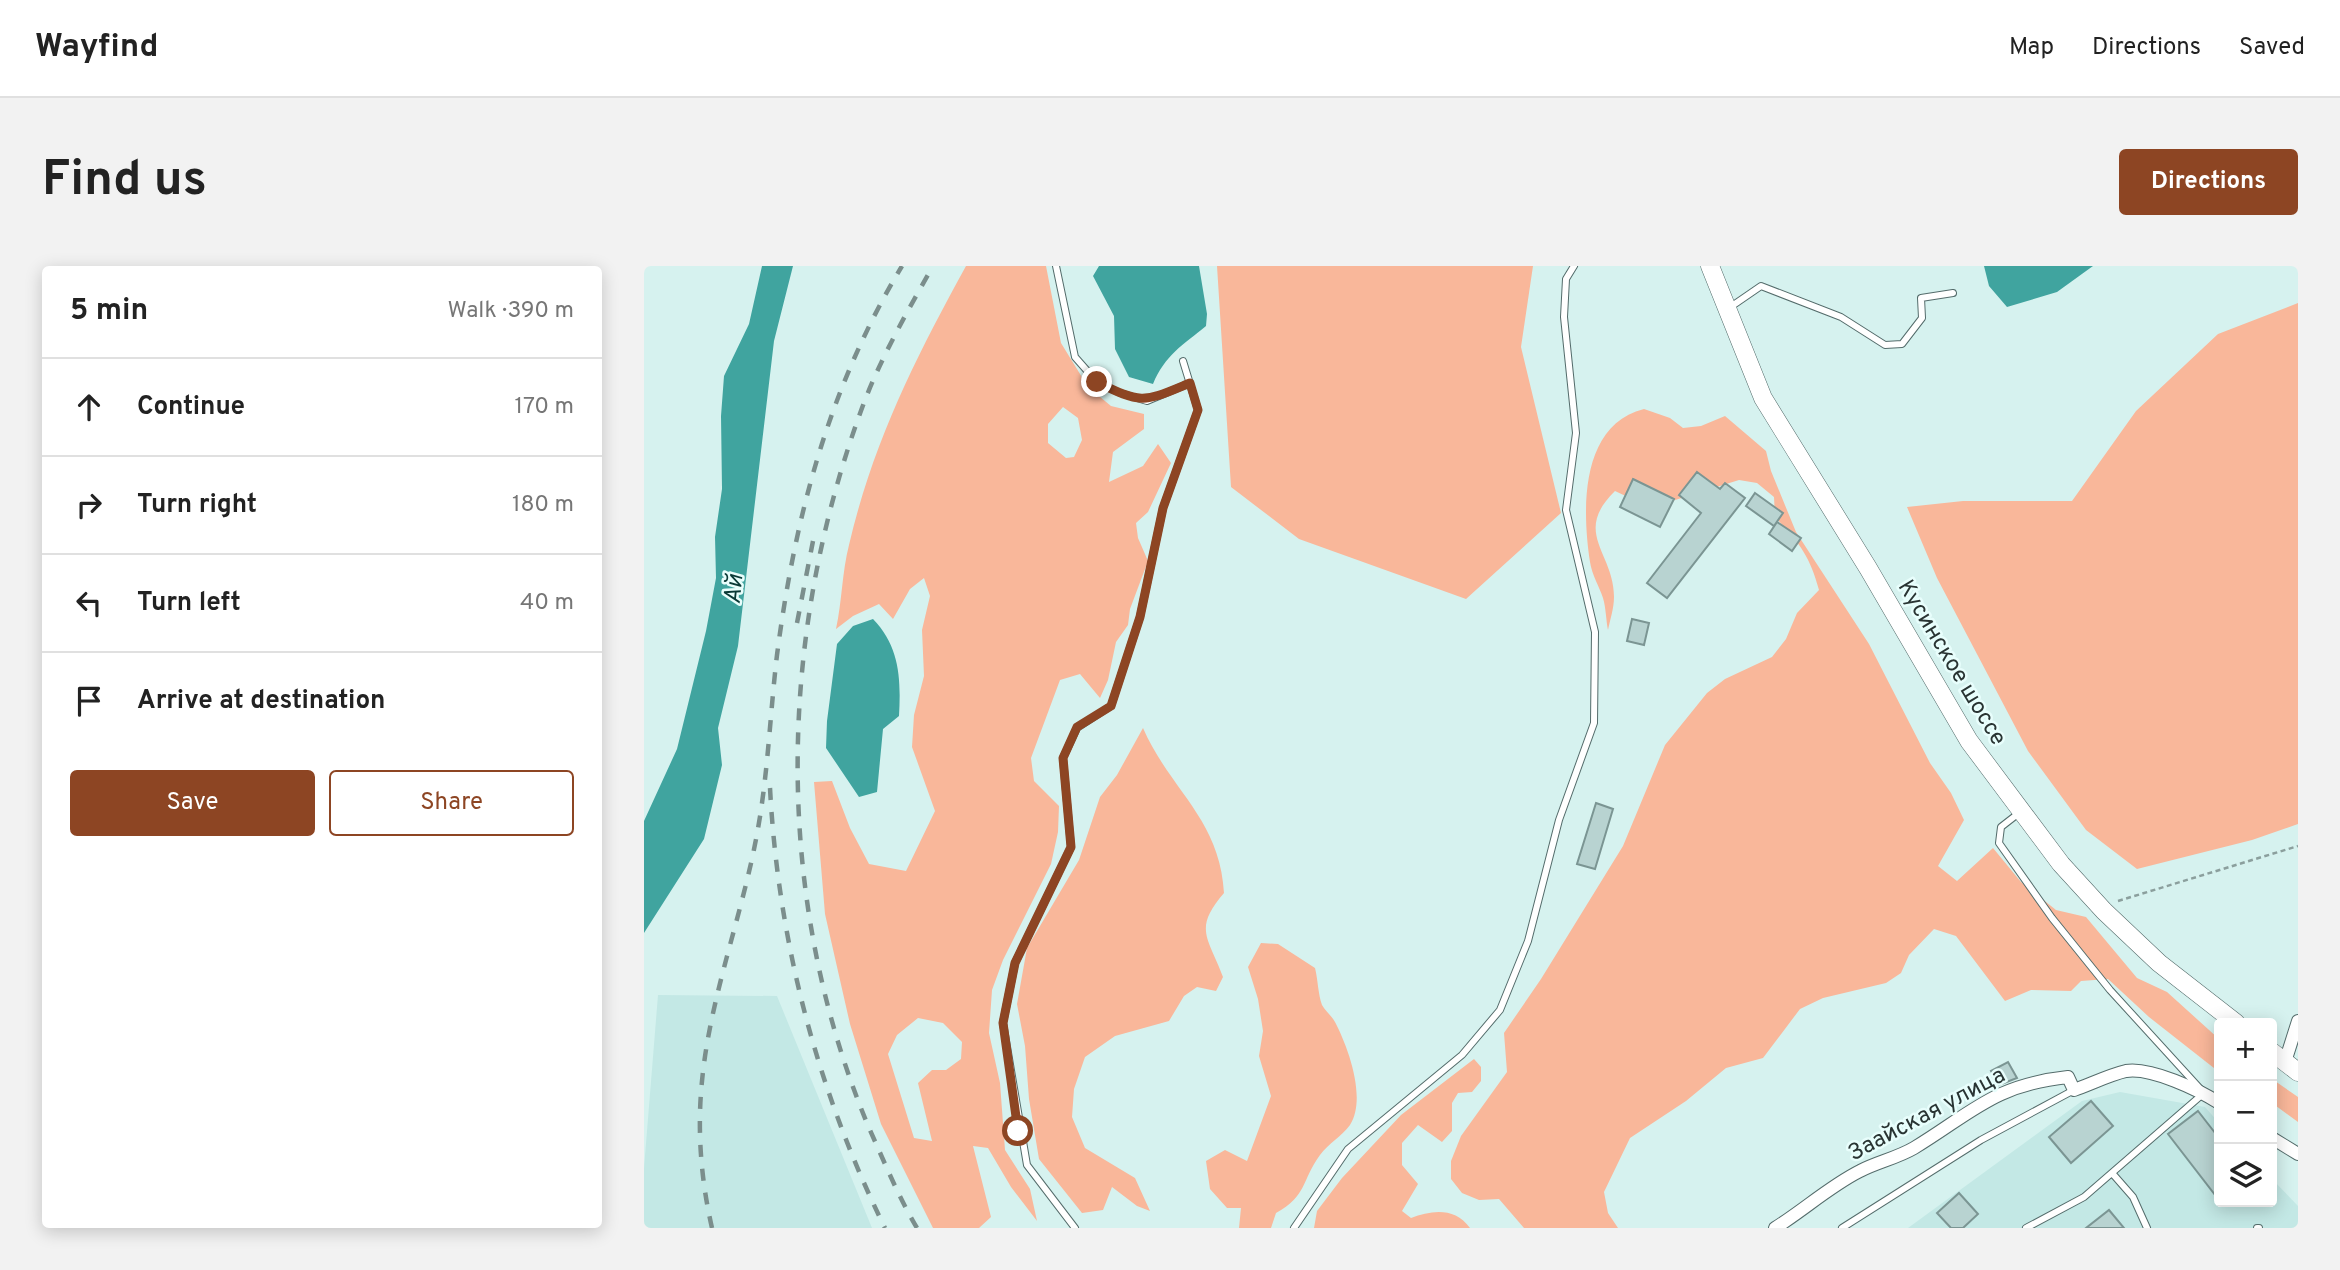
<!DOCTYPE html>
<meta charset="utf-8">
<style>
:root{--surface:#fff;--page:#f2f2f2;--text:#222;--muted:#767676;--line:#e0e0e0;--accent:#8d4523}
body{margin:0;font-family:Overpass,sans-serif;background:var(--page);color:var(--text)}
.controls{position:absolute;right:21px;bottom:21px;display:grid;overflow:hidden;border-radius:7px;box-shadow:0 4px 18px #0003}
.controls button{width:63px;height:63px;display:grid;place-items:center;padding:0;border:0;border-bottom:2px solid var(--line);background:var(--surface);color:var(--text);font:35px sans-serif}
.stop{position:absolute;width:21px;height:21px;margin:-16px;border:5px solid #8d4523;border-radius:50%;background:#fff}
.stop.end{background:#8d4523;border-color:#fff;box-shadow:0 2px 7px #0008}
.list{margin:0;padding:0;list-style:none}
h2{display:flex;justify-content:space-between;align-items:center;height:91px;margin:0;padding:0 28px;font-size:30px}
h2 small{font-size:23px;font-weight:400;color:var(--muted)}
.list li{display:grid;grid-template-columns:46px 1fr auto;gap:21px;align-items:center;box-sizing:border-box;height:98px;padding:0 28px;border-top:2px solid var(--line)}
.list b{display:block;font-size:26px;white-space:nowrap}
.list em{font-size:23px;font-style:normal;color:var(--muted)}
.actions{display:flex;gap:14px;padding:21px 28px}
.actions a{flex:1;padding:16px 0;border:2px solid var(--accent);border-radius:7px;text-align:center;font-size:24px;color:var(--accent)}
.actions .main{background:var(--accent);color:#fff}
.icon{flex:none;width:38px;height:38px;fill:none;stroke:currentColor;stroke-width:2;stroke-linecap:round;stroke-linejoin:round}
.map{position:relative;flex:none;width:1654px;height:962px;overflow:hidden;border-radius:7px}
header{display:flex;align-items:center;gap:42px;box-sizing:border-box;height:98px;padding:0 35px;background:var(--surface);border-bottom:2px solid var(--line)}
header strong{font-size:33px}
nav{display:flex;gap:38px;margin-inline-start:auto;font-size:24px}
.intro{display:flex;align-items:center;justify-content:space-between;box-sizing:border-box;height:168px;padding:0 42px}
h1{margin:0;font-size:49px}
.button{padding:18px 32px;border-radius:7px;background:var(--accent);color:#fff;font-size:24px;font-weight:700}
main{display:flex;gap:42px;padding:0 42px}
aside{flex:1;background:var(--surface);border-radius:7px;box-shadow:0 4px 18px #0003}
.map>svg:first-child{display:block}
.built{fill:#c3e8e5}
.green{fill:#f9b79a;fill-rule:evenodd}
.water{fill:#40a49f}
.building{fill:#b8d3d1;stroke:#7b9593;stroke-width:2}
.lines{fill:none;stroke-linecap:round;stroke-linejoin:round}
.service-casing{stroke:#546c6b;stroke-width:8}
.minor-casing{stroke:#546c6b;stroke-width:14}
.secondary-casing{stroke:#546c6b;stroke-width:19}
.path{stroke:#8b9f9d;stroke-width:2.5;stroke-dasharray:5 3.5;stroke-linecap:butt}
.service{stroke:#fff;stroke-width:6}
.minor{stroke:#fff;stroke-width:12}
.secondary{stroke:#fff;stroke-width:18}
.rail{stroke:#7b8e8c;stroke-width:4.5;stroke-dasharray:12 12;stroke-linecap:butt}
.route{stroke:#8d4523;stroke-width:9}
.labels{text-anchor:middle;stroke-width:5;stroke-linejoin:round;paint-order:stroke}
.street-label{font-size:23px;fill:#293433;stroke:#e8fefc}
.water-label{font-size:24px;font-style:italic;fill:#093936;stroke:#e8fefc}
</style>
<header>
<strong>Wayfind</strong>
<nav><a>Map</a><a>Directions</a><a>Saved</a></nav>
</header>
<div class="intro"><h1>Find us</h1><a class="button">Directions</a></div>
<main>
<aside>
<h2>5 min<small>Walk · 390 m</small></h2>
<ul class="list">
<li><svg class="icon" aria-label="ahead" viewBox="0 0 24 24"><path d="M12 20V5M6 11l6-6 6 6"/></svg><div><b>Continue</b></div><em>170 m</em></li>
<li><svg class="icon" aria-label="right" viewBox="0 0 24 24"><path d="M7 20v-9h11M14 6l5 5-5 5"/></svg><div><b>Turn right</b></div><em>180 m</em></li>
<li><svg class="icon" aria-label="left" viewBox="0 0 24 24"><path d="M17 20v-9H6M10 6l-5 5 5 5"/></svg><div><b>Turn left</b></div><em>40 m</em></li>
<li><svg class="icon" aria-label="arrive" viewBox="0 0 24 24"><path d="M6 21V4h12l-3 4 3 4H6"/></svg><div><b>Arrive at destination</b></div></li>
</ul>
<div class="actions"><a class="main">Save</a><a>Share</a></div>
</aside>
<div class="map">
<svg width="1654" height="962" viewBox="0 0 1654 962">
<rect width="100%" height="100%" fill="#d6f2ef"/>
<path class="built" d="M14 729 133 730 228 962H0V902Z
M1476 826 1561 841 1575 857V936H1628V913L1654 940V962H1264L1438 835Z"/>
<path class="green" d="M322 0H402L417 77 444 121 467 140 500 148V163L469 186 465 216 499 200 514 178 527 197 504 246 492 257 494 272 504 295 486 343 484 359 472 376 464 414 456 432 436 408 416 414 387 492 390 515 415 540 414 566 407 598 359 694 348 724 345 767 356 817 361 884 386 923 393 955 367 921 344 882 329 880 347 951 335 962H289L237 858 206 758 181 648 170 516 188 515 206 562 225 598 262 605 291 545 268 481 270 449 280 410 278 364 286 330 280 312 266 323 249 353 235 338 209 350 192 363C198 336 198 306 205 279 229 176 272 91 322 0ZM419 141 434 152 438 174 430 191 422 192 404 177V158ZM274 752 299 757 318 776 317 793 302 804H288L274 817 288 875 270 872 244 788 253 769Z
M573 0H889L877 81 917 247 822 333 655 273 587 221Z
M1654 37V558L1608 574 1493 603 1442 564 1384 485 1293 312 1263 241 1319 235H1428L1492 145 1574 68Z
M1000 143 1026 152 1039 162 1057 160 1081 150 1122 185 1127 205 1152 266 1225 378 1286 497 1307 527 1320 554 1294 600 1313 615 1349 582 1377 616 1412 644 1442 651 1493 712 1523 726 1575 773V806L1505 751 1464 713 1437 715 1427 725 1387 724 1361 735 1312 670 1290 663 1265 689 1257 707 1242 717 1179 732 1156 743 1119 792 1082 802 1042 835 986 872 960 926 964 947 974 962H880L855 933 835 934 818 927 807 913V895L817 870 863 806 860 767 897 713 979 580 1021 479 1063 427 1081 413 1128 391 1142 373 1153 347 1175 324C1166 290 1155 276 1131 251L1130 231 1113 217 1095 214 1028 235 988 233 971 225C928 267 970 286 970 331 970 342 966 354 964 364 962 354 962 342 959 332 955 320 948 309 946 296 938 244 936 159 1000 143Z
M499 462C526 524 576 553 580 627 549 663 564 671 579 711L572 725 553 721 540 730 525 755 471 770 441 791 430 823 428 851 441 882 491 912 506 945 493 940 468 921 459 944 438 947 395 893 385 833 381 780 373 738 383 682 435 594 456 531 473 509Z
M617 677 634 678 671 702C674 714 674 728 678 739 681 745 688 750 691 756 704 781 723 832 706 859 698 870 684 878 676 889 657 915 664 929 632 947L627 962H595L597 942H583L566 923 562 895 581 884 603 895 627 830 615 790 619 765 614 733 604 701Z
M830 793 837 801V815L828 826 814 827 808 837V865L798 876 774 859 758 877V899L774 918 758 945 767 952C788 944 811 941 826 962H670L673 945 698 912 757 849Z
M1628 813 1654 831V856L1628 837Z"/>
<path class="water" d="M118 0H149L130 75 94 380 74 462 78 499 60 573 0 667V555L33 483 62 365 72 312 71 271 78 223 77 150 80 110 105 58Z
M455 0H555L563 48 562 60C539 79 521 89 509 118L485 111 471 83 470 50 449 10Z
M1340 0H1449L1413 26 1363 41 1345 20Z
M229 353C256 381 257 413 255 450L239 463 233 526 215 531 182 482 183 455 193 378 209 360Z"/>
<path class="building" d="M1053 206 1076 223 1081 217 1101 232 1023 332 1003 317 1057 247 1035 229Z
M989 213 1030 233 1016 261 976 241Z
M1111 227 1139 247 1130 260 1102 240Z
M1133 256 1157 272 1148 285 1125 268Z
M988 353 1005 357 1000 379 983 375Z
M952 537 969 543 951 603 933 598Z
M1364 796 1373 812 1355 819 1347 805Z
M1447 835 1469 860 1427 897 1405 871Z
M1554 845 1575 872V934L1524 868Z
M1315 927 1334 948 1319 962H1307L1293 947Z
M1465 944 1480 962H1442Z"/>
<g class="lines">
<defs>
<path id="service" d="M412 0 431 91 453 116 476 127 503 135 546 117
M1085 42 1117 20 1197 51 1241 79 1258 78 1278 52 1277 32 1309 27
M1375 547 1357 561 1355 577 1408 652 1466 724 1560 827 1440 931 1382 962
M1468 907 1489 931 1503 962
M431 962 383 899 359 757 371 697 427 581 419 492 433 462 467 440 496 351 519 242 554 144 539 95
M650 962 704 883 818 789 856 744 884 675 915 554 950 457 951 366 922 244 932 167 920 51 922 13 930 0
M1198 962 1337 874 1430 824
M1613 962H1615"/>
<path id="minor" d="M1641 796 1654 755
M1628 872 1654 888
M1131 962C1160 944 1186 920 1216 905 1233 896 1253 892 1270 882 1329 846 1350 819 1424 811L1430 824C1447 818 1465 809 1482 805 1507 801 1555 824 1575 837"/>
<path id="secondary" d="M1066 0 1119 132 1224 302 1325 475 1417 598 1460 645 1515 697 1592 757
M1628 786 1654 806"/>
</defs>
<use href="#service" class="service-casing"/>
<use href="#minor" class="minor-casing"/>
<use href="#secondary" class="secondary-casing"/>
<path class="path" d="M1474 635 1654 580"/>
<use href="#service" class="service"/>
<use href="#minor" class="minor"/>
<use href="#secondary" class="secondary"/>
<path class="rail" d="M153 357 169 275
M126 522C134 675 173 824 241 962
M68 962C57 914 53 865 58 815 66 731 98 650 113 568 124 509 126 448 133 389 151 250 185 121 258 0
M273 962C254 930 240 895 225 862 129 633 133 373 218 142 236 93 263 46 289 0"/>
</g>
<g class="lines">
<path class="route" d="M374 865 359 757 371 697 427 581 419 492 433 461 467 440 496 351 519 242 554 144 546 117C500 136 499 139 453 116"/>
</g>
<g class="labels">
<g class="street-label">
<text transform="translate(1309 396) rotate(59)" y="8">Кусинское шоссе</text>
<text transform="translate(1282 847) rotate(-28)" y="8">Заайская улица</text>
</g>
<g class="water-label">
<text transform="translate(89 323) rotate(-84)" y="8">Ай</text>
</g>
</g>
</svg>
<div class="controls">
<button>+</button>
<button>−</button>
<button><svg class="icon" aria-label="layers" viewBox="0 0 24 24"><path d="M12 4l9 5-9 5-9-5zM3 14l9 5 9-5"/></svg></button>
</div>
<div class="stop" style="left:374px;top:865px"></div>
<div class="stop end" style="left:453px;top:116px"></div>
</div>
</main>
